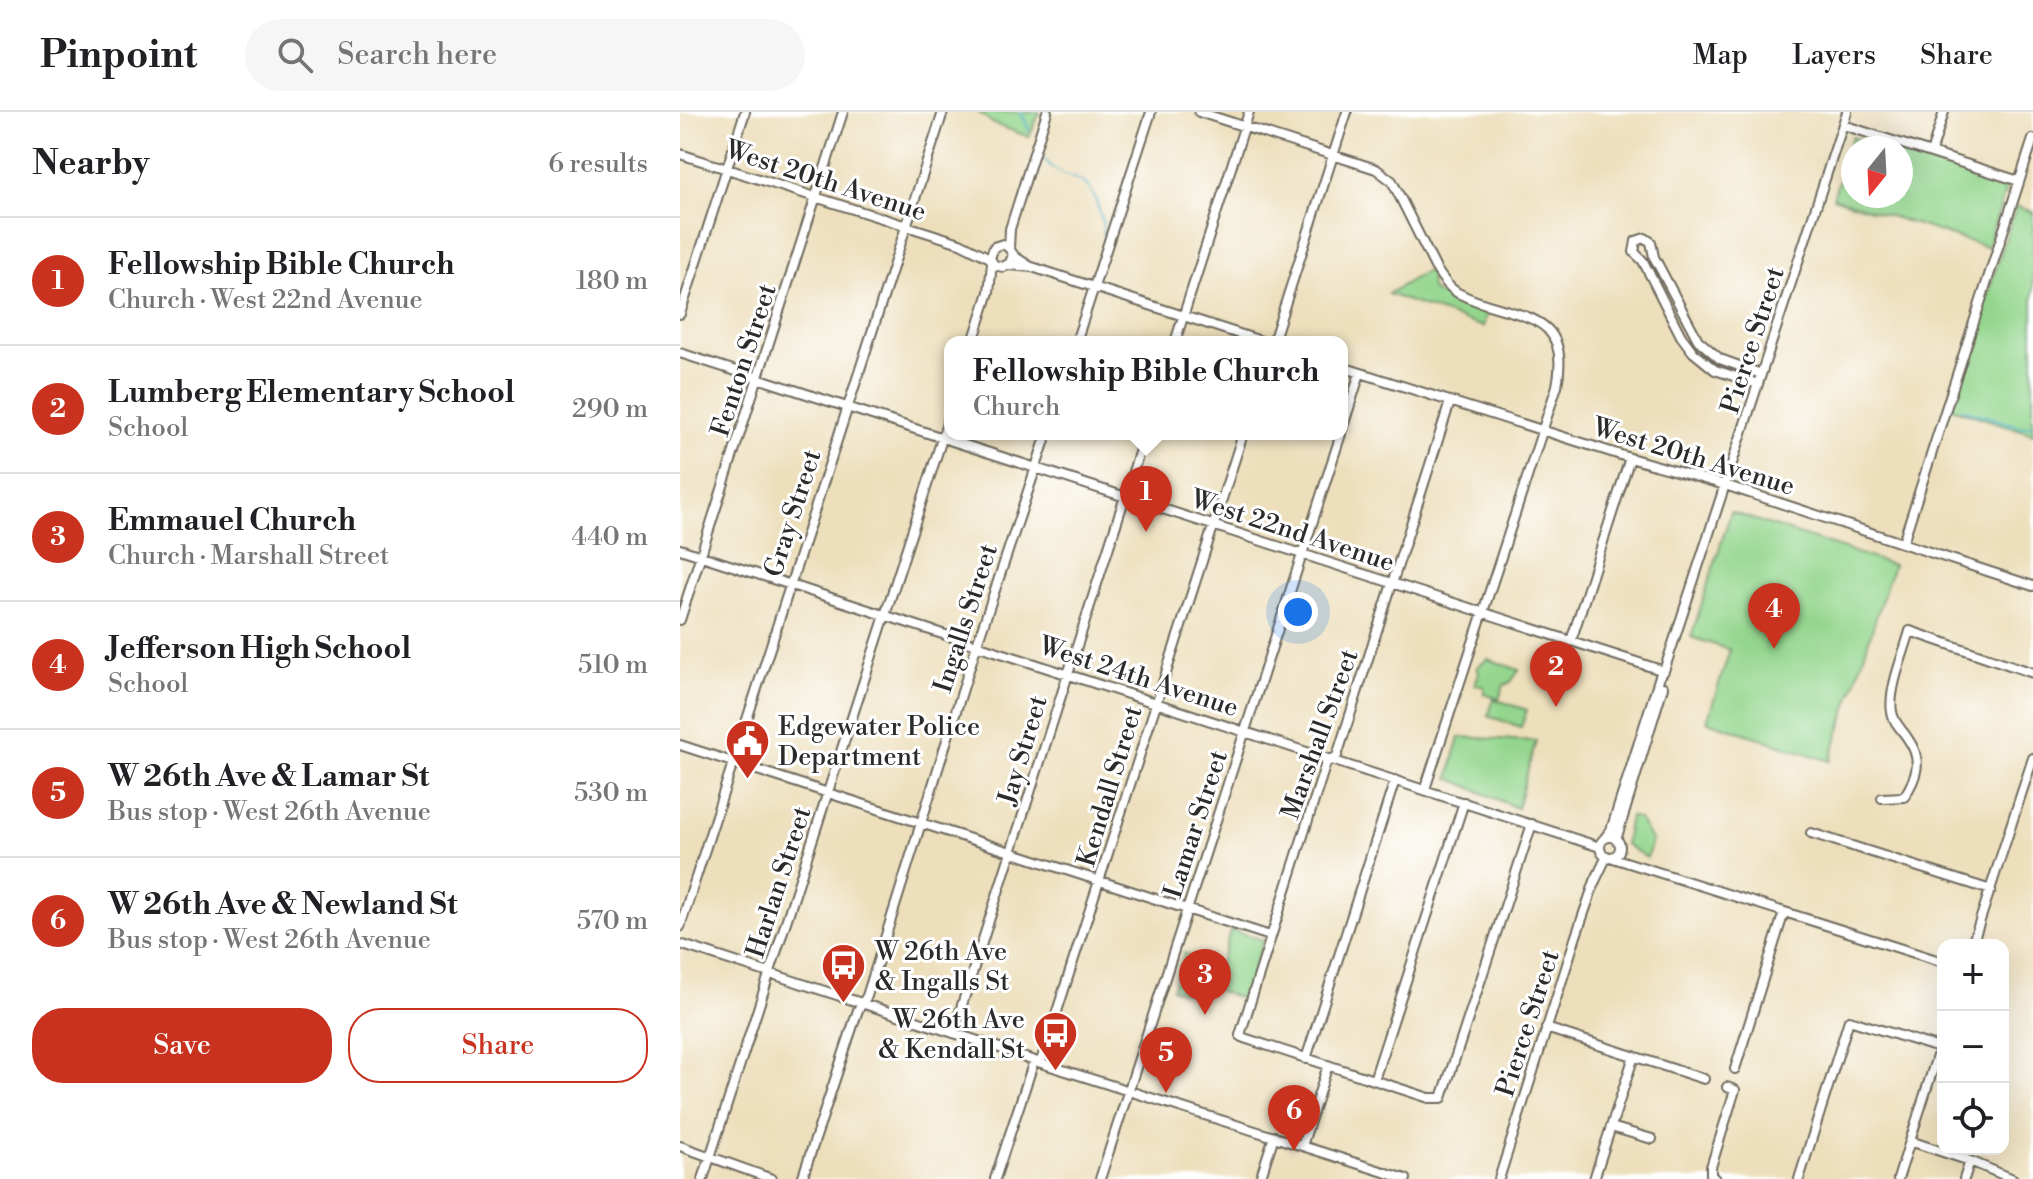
<!DOCTYPE html>
<meta charset="utf-8">
<style>
:root{--surface:#fff;--page:#f6f6f6;--text:#202124;--muted:#757577;--line:#e0e0e0;--accent:#c8321e}
body{margin:0;font-family:"Libre Bodoni",serif;background:var(--page);color:var(--text)}
.controls{position:absolute;right:24px;bottom:24px;display:grid;overflow:hidden;border-radius:16px;box-shadow:0 8px 32px #0002}
.controls button{width:72px;height:72px;display:grid;place-items:center;padding:0;border:0;border-bottom:2px solid var(--line);background:var(--surface);color:var(--text);font:40px sans-serif}
.compass{position:absolute;left:1161px;top:24px;width:72px;height:72px;border-radius:50%;background:var(--surface);box-shadow:0 8px 32px #0002;rotate:198deg}
.you{position:absolute;left:618px;top:500px;width:28px;height:28px;margin:-20px;border:6px solid #fff;border-radius:50%;background:#1a73e8;box-shadow:0 0 0 12px #1a73e833}
.badge{display:grid;place-items:center;width:52px;height:52px;border-radius:50%;background:var(--accent);color:#fff;font-size:26px;font-weight:700}
.pin{position:absolute;translate:-50% -66px;filter:drop-shadow(0 2px 4px #0008)}
.pin::after{content:'';position:absolute;top:42px;width:28px;height:24px;background:inherit;clip-path:polygon(0 0,100% 0,50% 100%)}
.popup{position:absolute;left:264px;top:224px;width:404px;height:104px;box-sizing:border-box;display:grid;place-content:center;border-radius:16px;background:var(--surface);filter:drop-shadow(0 2px 6px #0005);font-size:26px;white-space:nowrap;color:var(--muted)}
.popup b{font-size:30px;color:var(--text)}
.popup::after{content:'';position:absolute;left:50%;top:100%;margin-left:-16px;border:16px solid transparent;border-top-color:var(--surface)}
.list{margin:0;padding:0;list-style:none}
h2{display:flex;justify-content:space-between;align-items:center;height:104px;margin:0;padding:0 32px;font-size:34px}
h2 small{font-size:26px;font-weight:400;color:var(--muted)}
.list li{display:grid;grid-template-columns:52px 1fr auto;gap:24px;align-items:center;box-sizing:border-box;height:128px;padding:0 32px;border-top:2px solid var(--line)}
.list b{display:block;font-size:30px;white-space:nowrap}
.list p{margin:0;font-size:26px;white-space:nowrap;color:var(--muted)}
.list em{font-size:26px;font-style:normal;color:var(--muted)}
.actions{display:flex;gap:16px;padding:24px 32px}
.actions a{flex:1;padding:18px 0;border:2px solid var(--accent);border-radius:32px;text-align:center;font-size:28px;color:var(--accent)}
.actions .main{background:var(--accent);color:#fff}
.icon{flex:none;width:44px;height:44px;fill:none;stroke:currentColor;stroke-width:2;stroke-linecap:round;stroke-linejoin:round}
.map{position:relative;flex:none;width:1353px;height:1067px;overflow:hidden}
header{display:flex;align-items:center;gap:48px;box-sizing:border-box;height:112px;padding:0 40px;background:var(--surface);border-bottom:2px solid var(--line)}
header strong{font-size:38px}
nav{display:flex;gap:44px;margin-inline-start:auto;font-size:28px}
.search{width:560px;height:72px;background:var(--page);display:flex;align-items:center;gap:20px;box-sizing:border-box;padding:0 28px;border-radius:44px;color:var(--muted);font-size:30px}
main{display:flex}
aside{flex:1;background:var(--surface)}
.map>svg:first-child{display:block}
.green{fill:#93d58c;stroke:#5f805c;stroke-width:2}
.lines{fill:none;stroke-linecap:round;stroke-linejoin:round}
.stream{stroke:#42aac2;stroke-width:2}
.minor-casing{stroke:#6f6a5e;stroke-width:12}
.minor{stroke:#fff;stroke-width:8}
.labels{text-anchor:middle;stroke-width:6;stroke-linejoin:round;paint-order:stroke}
.street-label{font-size:26px;fill:#2b2b2b;stroke:#fff}
.poi-label{font-size:26px;fill:#2b2b2b;stroke:#fff;text-anchor:start}
</style>
<header>
<strong>Pinpoint</strong>
<div class="search"><svg class="icon" aria-label="search" viewBox="0 0 24 24"><circle cx="10" cy="10" r="6"/><path d="M15 15l6 6"/></svg>Search here</div>
<nav><a>Map</a><a>Layers</a><a>Share</a></nav>
</header>
<main>
<aside>
<h2>Nearby<small>6 results</small></h2>
<ul class="list">
<li><span class="badge">1</span><div><b>Fellowship Bible Church</b><p>Church · West 22nd Avenue</p></div><em>180 m</em></li>
<li><span class="badge">2</span><div><b>Lumberg Elementary School</b><p>School</p></div><em>290 m</em></li>
<li><span class="badge">3</span><div><b>Emmauel Church</b><p>Church · Marshall Street</p></div><em>440 m</em></li>
<li><span class="badge">4</span><div><b>Jefferson High School</b><p>School</p></div><em>510 m</em></li>
<li><span class="badge">5</span><div><b>W 26th Ave &amp; Lamar St</b><p>Bus stop · West 26th Avenue</p></div><em>530 m</em></li>
<li><span class="badge">6</span><div><b>W 26th Ave &amp; Newland St</b><p>Bus stop · West 26th Avenue</p></div><em>570 m</em></li>
</ul>
<div class="actions"><a class="main">Save</a><a>Share</a></div>
</aside>
<div class="map">
<svg width="1353" height="1067" viewBox="0 0 1353 1067">
<rect width="100%" height="100%" fill="#fff"/>
<filter id="ink" filterUnits="userSpaceOnUse"><feTurbulence type="fractalNoise" baseFrequency=".0125" numOctaves="2"/><feDisplacementMap in="SourceGraphic" scale="16" xChannelSelector="R" yChannelSelector="G"/><feConvolveMatrix kernelMatrix="1 2 1 2 8 2 1 2 1" color-interpolation-filters="sRGB"/></filter>
<filter id="wash" filterUnits="userSpaceOnUse"><feTurbulence type="fractalNoise" baseFrequency=".006" numOctaves="4" result="noise"/><feDisplacementMap in="SourceGraphic" scale="32" xChannelSelector="R" yChannelSelector="G"/><feGaussianBlur stdDeviation="1.8" result="paint"/><feColorMatrix in="noise" values="0 0 0 0 0 0 0 0 0 0 0 0 0 0 0 0 0 1.4 0 .05"/><feComposite in="paint" operator="in"/></filter>
<g filter="url(#wash)">
<rect width="100%" height="100%" fill="#eddfbc"/>
<path class="green" d="M298 0H360L349 25 314 12Z
M1172 25 1207 36H1173V84H1221V41L1327 74 1307 135 1153 86Z
M1336 94 1353 100V322L1271 296Z
M746 159 750 160 751 177 756 181 807 201 803 215 708 182Z
M1051 400 1213 453 1150 649 1027 609 1050 538 1011 525Z
M808 547 839 558 831 570 824 573 819 587 804 582V575L795 572 799 561 797 555Z
M814 587 847 598 841 615 808 604Z
M779 625 856 629 837 696 769 666Z
M950 704 959 707 972 729 967 746 945 732Z
M551 818 583 828 565 888 513 870 509 882 492 877 504 841 539 853Z"/>
<g class="lines">
<path class="stream" d="M341 0 349 18
M364 46C384 75 406 54 418 95 421 104 424 111 423 121
M1282 297 1342 315 1353 313"/>
</g>
</g>
<g filter="url(#ink)">
<g class="lines">
<defs>
<path id="minor" d="M519 0 696 57 712 69 755 155C761 165 769 177 780 182 831 208 893 194 877 274L745 677
M1163 13 1339 69
M1251 41 1264 0
M0 42 280 131 310 146
M329 136 330 117 367 0
M333 142 330 151 323 155 314 153 310 146 314 135 323 132 329 136 334 144 351 155
M328 153 352 155 584 230
M0 202 65 0
M293 230 309 180 312 151
M396 230 471 0
M495 230 569 0
M593 230 667 0
M0 241 984 559
M662 255 950 346 1045 373 1353 474
M1078 272 1035 258 1013 240 1001 224 963 149 954 140 956 129 965 126 971 130 974 145 1018 228 1040 247 1081 262
M770 290 657 644 646 651 560 923 564 926 749 986H762L852 712
M662 318 680 261
M1223 430 1353 27
M0 437 920 735
M0 508 163 0
M891 529 950 346
M0 633 590 824
M1202 686 1224 685C1237 665 1243 648 1228 627 1222 617 1214 612 1212 600 1208 578 1224 541 1230 519L1353 561
M1131 721 1311 778
M920 735a10 10 0 1 1 20 0a10 10 0 1 1-20 0Z
M924 727 931 718 980 564 984 559 1167 0
M936 728 983 575
M930 745 1263 850
M0 815 263 0
M0 832 335 941 339 944 726 1067
M1292 833 1353 646
M866 916 1024 967
M273 921 465 322
M362 946 563 322
M626 947 715 668
M1055 957 1104 800
M694 968 784 690
M931 1015 972 1027
M1230 1029 1290 1049 1333 1067
M0 1034 92 1067
M622 1034 648 953
M23 1067 270 302
M122 1067 178 898 187 884 297 532 367 322
M315 1067 354 949
M420 1067 661 322
M580 1067 594 1024
M819 1067 896 824 915 769 927 744
M914 1067 954 944
M1035 1067 1031 1063V1055L1055 978 1047 975
M1119 1067 1169 908 1259 936
M1218 1067 1263 925
M1284 1067 1290 1049"/>
</defs>
<use href="#minor" class="minor-casing"/>
<use href="#minor" class="minor"/>
</g>
</g>
<defs>
<symbol id="civic-pin" viewBox="-11 -11 22 30"><path d="M0 17L-7.5 6A9.5 9.5 0 1 1 7.5 6Z" fill="#c8321e" stroke="#fff"/><path d="M-.6-6.5H3V-4.5H.6V-3L4-1V1h2V6H-6V1h2V-1L-.6-3ZM-1.2 2.5V6h2.4V2.5Z" fill="#fff"/></symbol>
<symbol id="bus-pin" viewBox="-11 -11 22 30"><path d="M0 17L-7.5 6A9.5 9.5 0 1 1 7.5 6Z" fill="#c8321e" stroke="#fff"/><path d="M-5-6H5V4H4V6H2V4H-2V6H-4V4H-5ZM-3.5-4V0h7V-4ZM-3.5 1.2v1.5H-2V1.2ZM2 1.2v1.5H3.5V1.2Z" fill="#fff"/></symbol>
</defs>
<g fill-rule="evenodd">
<use href="#civic-pin" x="42" y="604" width="51" height="69"/>
<use href="#bus-pin" x="138" y="828" width="51" height="69"/>
<use href="#bus-pin" x="350" y="896" width="51" height="69"/>
</g>
<g class="labels">
<g class="street-label">
<text transform="translate(146 68) rotate(18)" y="9">West 20th Avenue</text>
<text transform="translate(1072 228) rotate(-72)" y="9">Pierce Street</text>
<text transform="translate(63 248) rotate(-72)" y="9">Fenton Street</text>
<text transform="translate(1014 344) rotate(17)" y="9">West 20th Avenue</text>
<text transform="translate(112 401) rotate(-72)" y="9">Gray Street</text>
<text transform="translate(613 418) rotate(18)" y="9">West 22nd Avenue</text>
<text transform="translate(285 506) rotate(-72)" y="9">Ingalls Street</text>
<text transform="translate(459 564) rotate(18)" y="9">West 24th Avenue</text>
<text transform="translate(639 622) rotate(-70)" y="9">Marshall Street</text>
<text transform="translate(342 638) rotate(-73)" y="9">Jay Street</text>
<text transform="translate(429 674) rotate(-73)" y="9">Kendall Street</text>
<text transform="translate(515 712) rotate(-72)" y="9">Lamar Street</text>
<text transform="translate(98 770) rotate(-72)" y="9">Harlan Street</text>
<text transform="translate(847 911) rotate(-72)" y="9">Pierce Street</text>
</g>
<g class="poi-label">
<text x="98" y="623">Edgewater Police<tspan x="98" dy="30">Department</tspan></text>
<text x="195" y="848">W 26th Ave<tspan x="195" dy="30">&amp; Ingalls St</tspan></text>
<text x="345" y="916" text-anchor="end">W 26th Ave<tspan x="345" dy="30">&amp; Kendall St</tspan></text>
</g>
</g>
</svg>
<div class="controls">
<button>+</button>
<button>−</button>
<button><svg class="icon" aria-label="locate" viewBox="0 0 24 24"><circle cx="12" cy="12" r="6"/><path d="M12 2v4M12 18v4M2 12h4M18 12h4"/></svg></button>
</div>
<svg class="compass" viewBox="-18 -18 36 36"><path d="M0-13l5 13h-10z" fill="#e53935"/><path d="M0 13l5-13h-10z" fill="#757577"/></svg>
<div class="you"></div>
<div class="pin badge" style="left:466px;top:420px">1</div>
<div class="popup"><b>Fellowship Bible Church</b>Church</div>
<div class="pin badge" style="left:876px;top:595px">2</div>
<div class="pin badge" style="left:525px;top:903px">3</div>
<div class="pin badge" style="left:1094px;top:537px">4</div>
<div class="pin badge" style="left:486px;top:981px">5</div>
<div class="pin badge" style="left:614px;top:1039px">6</div>
</div>
</main>
